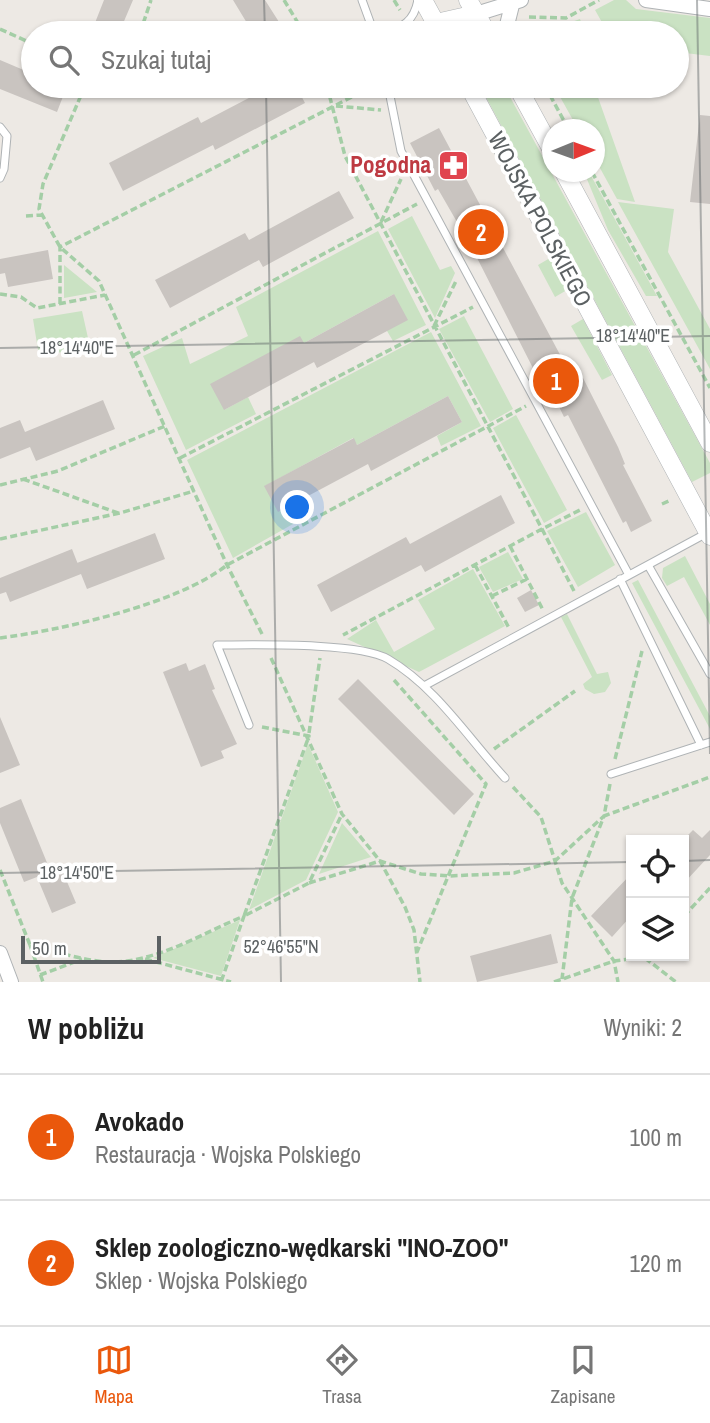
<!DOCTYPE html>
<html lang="pl">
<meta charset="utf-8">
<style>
:root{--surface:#fff;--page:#f2f2f2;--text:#222;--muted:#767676;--line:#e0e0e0;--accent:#ea580c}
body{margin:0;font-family:"Archivo Narrow",sans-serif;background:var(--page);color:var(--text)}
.controls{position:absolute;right:21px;bottom:21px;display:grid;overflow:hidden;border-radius:0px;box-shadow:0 2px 5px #0004}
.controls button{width:63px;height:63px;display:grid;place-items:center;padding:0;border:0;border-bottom:2px solid var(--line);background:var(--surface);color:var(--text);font:35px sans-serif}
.compass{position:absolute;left:542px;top:119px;width:63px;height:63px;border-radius:50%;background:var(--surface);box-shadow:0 2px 5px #0004;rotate:89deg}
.scale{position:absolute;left:21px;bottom:18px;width:140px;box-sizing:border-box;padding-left:7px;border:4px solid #5c6163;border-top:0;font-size:19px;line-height:24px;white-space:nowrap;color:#5c6163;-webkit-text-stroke:5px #fff;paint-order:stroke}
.you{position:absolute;left:298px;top:508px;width:24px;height:24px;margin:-18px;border:5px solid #fff;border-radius:50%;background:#1a73e8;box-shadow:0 0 0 10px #1a73e833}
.badge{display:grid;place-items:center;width:46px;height:46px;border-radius:50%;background:var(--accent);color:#fff;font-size:23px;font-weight:700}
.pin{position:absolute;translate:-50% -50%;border:4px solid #fff;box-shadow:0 2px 7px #0006}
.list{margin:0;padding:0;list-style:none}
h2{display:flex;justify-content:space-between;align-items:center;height:91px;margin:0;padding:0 28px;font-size:30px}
h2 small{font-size:23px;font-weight:400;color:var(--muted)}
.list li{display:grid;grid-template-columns:46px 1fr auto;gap:21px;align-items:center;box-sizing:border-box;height:126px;padding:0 28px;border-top:2px solid var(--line)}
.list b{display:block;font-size:26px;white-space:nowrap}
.list p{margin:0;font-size:23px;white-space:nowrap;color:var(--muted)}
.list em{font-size:23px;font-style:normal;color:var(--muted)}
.icon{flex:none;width:38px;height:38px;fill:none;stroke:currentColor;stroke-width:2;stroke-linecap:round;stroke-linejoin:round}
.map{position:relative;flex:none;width:710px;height:982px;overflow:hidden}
.search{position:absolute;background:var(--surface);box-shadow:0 2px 5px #0004;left:21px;right:21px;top:21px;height:77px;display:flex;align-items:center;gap:18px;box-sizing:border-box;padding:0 24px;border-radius:38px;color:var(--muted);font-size:26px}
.sheet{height:343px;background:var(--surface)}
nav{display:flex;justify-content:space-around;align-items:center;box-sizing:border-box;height:98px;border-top:2px solid var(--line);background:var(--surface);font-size:19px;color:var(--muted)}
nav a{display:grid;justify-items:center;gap:4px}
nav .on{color:var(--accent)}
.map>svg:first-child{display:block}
.green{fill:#cae2c3}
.building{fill:#c9c4c0}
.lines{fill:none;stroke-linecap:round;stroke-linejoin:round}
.service-casing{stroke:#afb3b5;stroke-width:9}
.minor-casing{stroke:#afb3b5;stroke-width:16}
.tertiary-casing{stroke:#afb3b5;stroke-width:19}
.path{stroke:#a4cea6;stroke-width:3.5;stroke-dasharray:7 3.5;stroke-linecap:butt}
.service{stroke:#fff;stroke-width:7}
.minor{stroke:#fff;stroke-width:14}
.tertiary{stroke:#fff;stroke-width:18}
.ticks{fill:none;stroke:#5c6163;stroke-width:2;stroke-opacity:0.45}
.labels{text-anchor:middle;stroke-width:7;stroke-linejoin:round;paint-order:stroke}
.health-label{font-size:23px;font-weight:bold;fill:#be3a42;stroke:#fff;text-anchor:end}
.street-label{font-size:23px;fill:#5c6163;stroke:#fff}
.ticks-label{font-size:18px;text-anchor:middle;fill:#5c6163;stroke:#fff;stroke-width:7;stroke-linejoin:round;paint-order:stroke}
</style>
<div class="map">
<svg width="710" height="982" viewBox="0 0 710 982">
<rect width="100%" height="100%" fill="#ede9e4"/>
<path class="green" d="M614 0H626L636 9 710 18V56L677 52V33H608L595 10Z
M580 19 585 33 533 31 537 23 563 25Z
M480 86H504L710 463V473L692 482Z
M554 86H594L635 202 617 199 595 159 594 130 578 129Z
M584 172H589L657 296H646L608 230Z
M618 202 674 209 668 252 710 329V369Z
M412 216 440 270 451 266 455 273 435 318 388 229Z
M378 231 426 325 393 341 387 331 394 294 304 343 224 410 248 397 256 414 186 450 143 356 182 338 190 364 248 336 236 307Z
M550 258 567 290 555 297 538 265Z
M64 265 97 292 64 298Z
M82 311 90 347 39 356 33 319Z
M464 316 513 409 490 422 439 329Z
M583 319 612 375 602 380 571 326Z
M431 332 481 426 441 446 437 436 462 422 448 396 357 445 353 438 265 486 302 499 309 515 233 558 187 460Z
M516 415 567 510 544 523 493 428Z
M586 512 615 565 578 587 547 531Z
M508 552 523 579 493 592 479 567Z
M685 556 710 604V625L684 577 667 586 662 578 663 568Z
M473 569 505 626 419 672 347 639 376 620 394 652 435 629 418 600Z
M638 580 710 716V729L632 583Z
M567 614 597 674 608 672 611 683 605 692 594 694 585 689 583 684 592 677 561 617Z
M308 744 338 812 306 880 249 910Z
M342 823 371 857 319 874Z
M240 920 221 976 153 958Z"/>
<path class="building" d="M104 0H133L119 33H91Z
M233 0H265L286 33H253Z
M0 60 33 74V86H67L57 112 0 89Z
M272 86H296L305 103 215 150 213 145 123 191 109 163 198 117 201 123Z
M700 115 710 116V204L690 202Z
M439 128 565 364 575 382 583 378 618 447 625 464 623 465 652 521 631 532 626 521 623 523 568 415 564 417 553 394 549 396 538 378 472 248 438 189 435 191 410 143Z
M339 191 354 218 263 267 259 260 170 308 155 280 245 233 249 240Z
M48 250 53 279 8 287 5 273 0 274V259Z
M394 294 408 320 317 368 314 362 224 410 210 384 300 336 304 343Z
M448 396 462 422 371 471 368 464 278 512 264 486 354 438 357 445Z
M103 400 115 429 36 461 30 447 0 459V428L20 420 25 432Z
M501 495 515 523 425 572 421 565 331 612 317 585 406 537 410 544Z
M155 533 165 559 87 589 81 574 10 602 6 592 0 594V578L72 549 81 572 77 563Z
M531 590 539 605 525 612 517 598Z
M186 663 189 671 205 664 215 689 212 690 237 744 221 751 224 758 201 767 163 672Z
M358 679 474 794 454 815 338 699Z
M0 717 20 765 0 773Z
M21 799 50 870 60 865 76 903 52 913 37 877 24 882 0 823V808Z
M693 830 702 838 710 830V855L684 883V839Z
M631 874V916L612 937 591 916Z
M551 934 558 963 477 982 470 956Z"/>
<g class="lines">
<defs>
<path id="service" d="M362 0 374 33
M383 33C403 28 414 21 418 0
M388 86 401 151 629 575
M0 127 7 136 4 169 0 178
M648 565 710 674
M620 579 701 745
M424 686 707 533
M249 725 217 645C253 645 360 642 388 659 436 687 468 738 505 778
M611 774 710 742"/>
<path id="minor" d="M646 0 710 9
M476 14 521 0
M505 33 512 5
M0 953 11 982"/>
<path id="tertiary" d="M423 0 441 33
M468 0 487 33
M436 23 476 14
M469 86 710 536
M517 86 552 150
M564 172 710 443"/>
</defs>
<use href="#service" class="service-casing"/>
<use href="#minor" class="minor-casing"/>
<use href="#tertiary" class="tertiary-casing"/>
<path class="path" d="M284 0 304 33
M394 0 400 10
M529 17 566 18 599 0
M0 29 33 44
M140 33 151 0
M85 86 43 184 39 209 60 247 99 281 227 565 262 634
M327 86 345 156 542 529 343 635
M441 86 445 93 454 89
M545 86 569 130
M336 106 381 110
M592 172 710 388
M26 216 42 215
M381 222 401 179
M0 294 21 297 37 308 105 295
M60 304V247L373 86
M434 326 457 279
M134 355 417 204
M180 458 473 307
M23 479 118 513
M0 485 58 471 165 426
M662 504 671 500
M0 539 120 513 194 491
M510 546 543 610
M475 565 509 628
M574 591 542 529 582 509
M492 596 527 579
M0 638C62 630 178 604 227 565L526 406
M271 658 342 814 380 861 405 907 414 930 420 982
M394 680 486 784 417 952
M262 727 309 736 244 916 309 883 342 814
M309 733 320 658
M494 749 575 691
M615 759 642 651
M610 784 604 816 710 777
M513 787 541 817 562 883 614 961 618 982
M0 870 30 945C55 951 83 961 110 962 155 963 203 933 244 916L221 982
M309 883 380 861 421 874 449 876 514 873 555 861 604 816 572 898 562 979
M684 916 710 888
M30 945 43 982
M645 958 676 982
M145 959 231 982
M40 975 82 959
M554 982 614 961 644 957"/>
<use href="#service" class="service"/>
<use href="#minor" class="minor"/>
<use href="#tertiary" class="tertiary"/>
</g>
<path class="ticks" d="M264 0 265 33M697 0 710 754M266 86 281 982M0 348 710 336M684 861 710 860M0 873 631 862"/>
<defs>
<symbol id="pharmacy-square" viewBox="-11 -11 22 22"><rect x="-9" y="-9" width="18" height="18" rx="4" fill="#e0444e" stroke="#fff"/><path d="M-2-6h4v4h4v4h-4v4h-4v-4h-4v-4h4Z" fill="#fff"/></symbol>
</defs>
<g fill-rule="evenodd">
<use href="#pharmacy-square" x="436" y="148" width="35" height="35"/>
</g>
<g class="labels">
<g class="health-label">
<text x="431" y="173">Pogodna</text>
</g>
<g class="street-label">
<text transform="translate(540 219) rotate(62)" y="8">WOJSKA POLSKIEGO</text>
</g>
</g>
<g class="ticks-label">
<text x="633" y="342">18°14'40"E</text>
<text x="77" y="354">18°14'40"E</text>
<text x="77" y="879">18°14'50"E</text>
<text x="281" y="953">52°46'55"N</text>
</g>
</svg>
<div class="controls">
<button><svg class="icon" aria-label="locate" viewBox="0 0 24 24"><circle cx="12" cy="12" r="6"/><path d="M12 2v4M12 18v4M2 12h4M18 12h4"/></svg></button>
<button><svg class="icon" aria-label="layers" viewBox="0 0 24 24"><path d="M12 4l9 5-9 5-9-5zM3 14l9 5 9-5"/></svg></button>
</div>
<svg class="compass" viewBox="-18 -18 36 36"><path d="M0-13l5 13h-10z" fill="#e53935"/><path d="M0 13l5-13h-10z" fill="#767676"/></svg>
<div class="scale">50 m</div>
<div class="you"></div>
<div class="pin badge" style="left:556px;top:381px">1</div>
<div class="pin badge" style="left:481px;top:232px">2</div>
<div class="search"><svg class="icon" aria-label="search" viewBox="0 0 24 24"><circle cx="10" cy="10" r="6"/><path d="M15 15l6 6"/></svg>Szukaj tutaj</div>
</div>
<section class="sheet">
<h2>W pobliżu<small>Wyniki: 2</small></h2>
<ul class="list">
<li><span class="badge">1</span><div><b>Avokado</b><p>Restauracja · Wojska Polskiego</p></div><em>100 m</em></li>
<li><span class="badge">2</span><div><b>Sklep zoologiczno-wędkarski &quot;INO-ZOO&quot;</b><p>Sklep · Wojska Polskiego</p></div><em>120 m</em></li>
</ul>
</section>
<nav>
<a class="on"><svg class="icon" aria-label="map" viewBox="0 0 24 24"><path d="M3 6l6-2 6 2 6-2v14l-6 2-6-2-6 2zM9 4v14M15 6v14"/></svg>Mapa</a>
<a><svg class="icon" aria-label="directions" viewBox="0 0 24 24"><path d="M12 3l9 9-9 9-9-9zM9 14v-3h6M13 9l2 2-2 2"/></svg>Trasa</a>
<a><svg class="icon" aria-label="saved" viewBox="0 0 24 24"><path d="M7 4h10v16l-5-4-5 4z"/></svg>Zapisane</a>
</nav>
